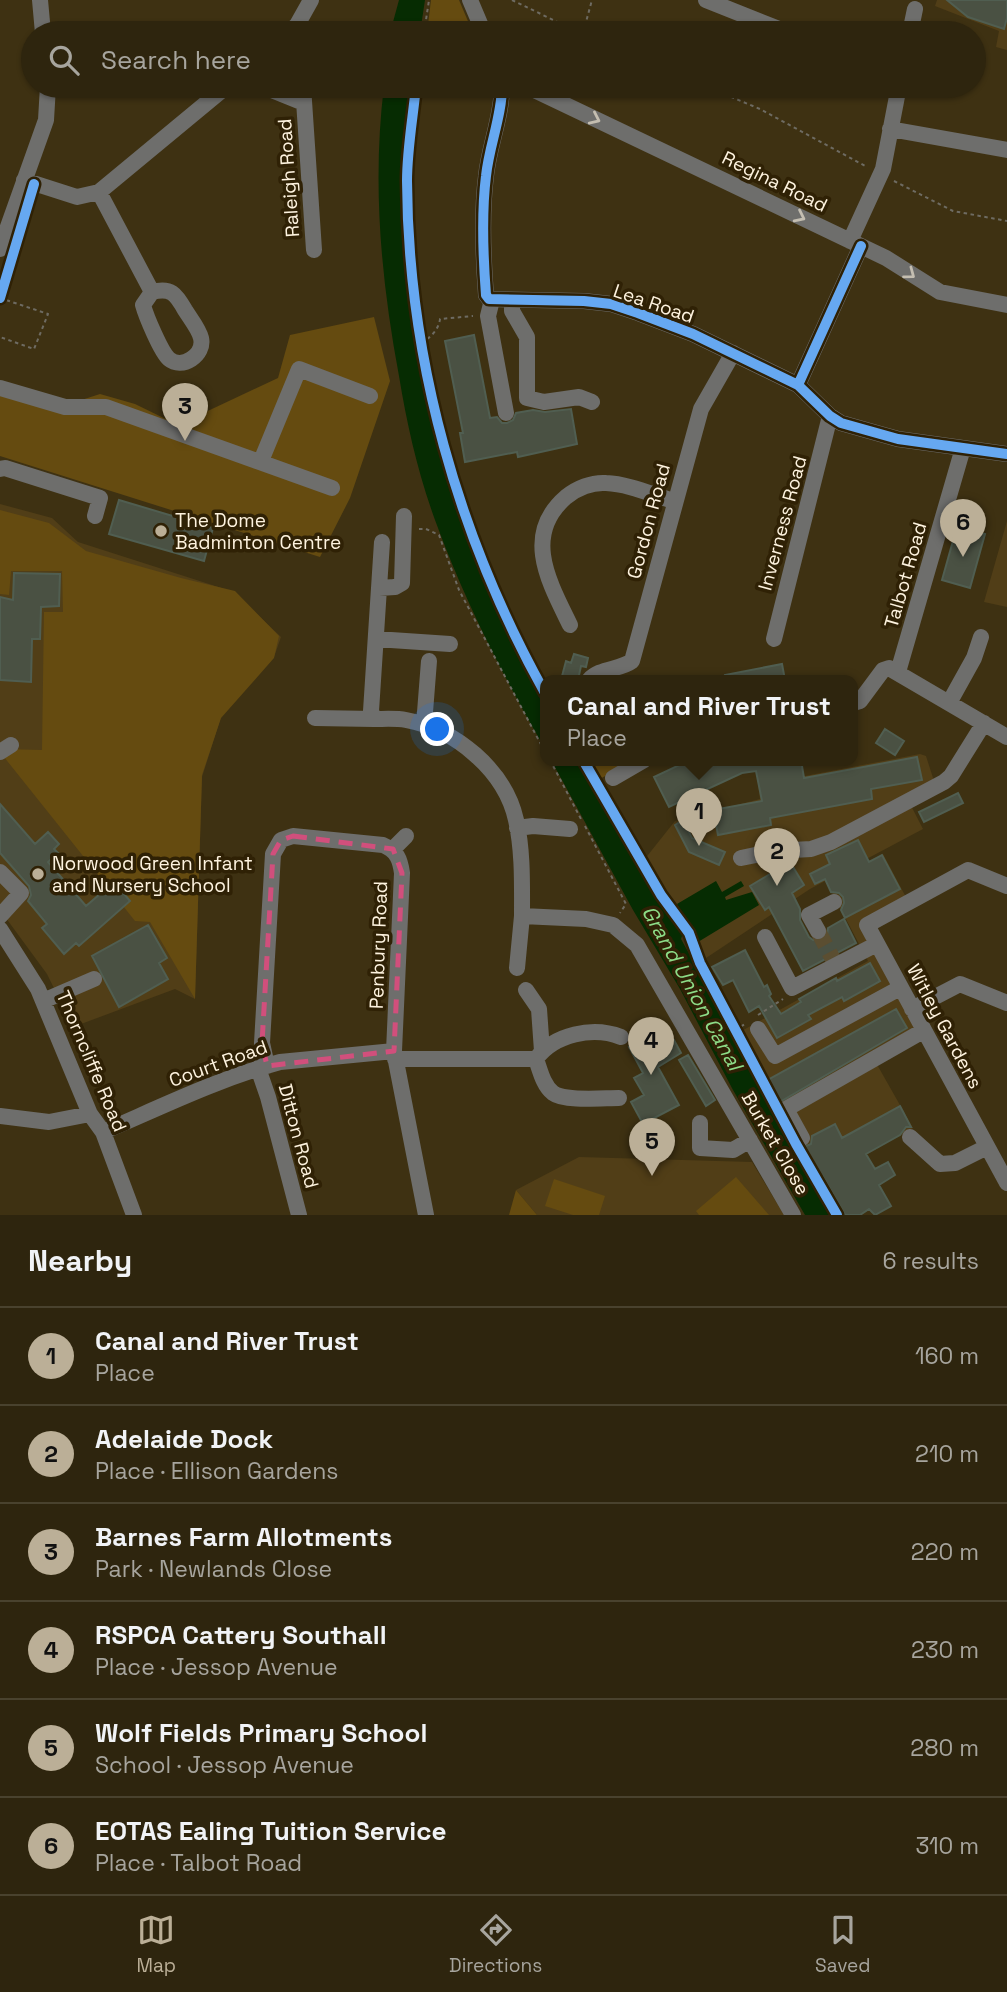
<!DOCTYPE html>
<meta charset="utf-8">
<style>
:root{--surface:#2e250e;--page:#3a311c;--text:#f1f3f6;--muted:#a7a59e;--line:#49422e;--accent:#bbaf97}
body{margin:0;font-family:"Space Grotesk",sans-serif;background:var(--page);color:var(--text)}
.you{position:absolute;left:438px;top:730px;width:24px;height:24px;margin:-18px;border:5px solid #fff;border-radius:50%;background:#1a73e8;box-shadow:0 0 0 10px #1a73e833}
.badge{display:grid;place-items:center;width:46px;height:46px;border-radius:50%;background:var(--accent);color:#111;font-size:23px;font-weight:700}
.pin{position:absolute;translate:-50% -58px;filter:drop-shadow(0 2px 4px #0008)}
.pin::after{content:'';position:absolute;top:37px;width:24px;height:21px;background:inherit;clip-path:polygon(0 0,100% 0,50% 100%)}
.popup{position:absolute;left:540px;top:675px;width:318px;height:91px;box-sizing:border-box;display:grid;place-content:center;border-radius:14px;background:var(--surface);filter:drop-shadow(0 2px 5px #0005);font-size:23px;white-space:nowrap;color:var(--muted)}
.popup b{font-size:26px;color:var(--text)}
.popup::after{content:'';position:absolute;left:50%;top:100%;margin-left:-14px;border:14px solid transparent;border-top-color:var(--surface)}
.list{margin:0;padding:0;list-style:none}
h2{display:flex;justify-content:space-between;align-items:center;height:91px;margin:0;padding:0 28px;font-size:30px}
h2 small{font-size:23px;font-weight:400;color:var(--muted)}
.list li{display:grid;grid-template-columns:46px 1fr auto;gap:21px;align-items:center;box-sizing:border-box;height:98px;padding:0 28px;border-top:2px solid var(--line)}
.list b{display:block;font-size:26px;white-space:nowrap}
.list p{margin:0;font-size:23px;white-space:nowrap;color:var(--muted)}
.list em{font-size:23px;font-style:normal;color:var(--muted)}
.icon{flex:none;width:38px;height:38px;fill:none;stroke:currentColor;stroke-width:2;stroke-linecap:round;stroke-linejoin:round}
.map{position:relative;flex:none;width:1007px;height:1215px;overflow:hidden}
.search{position:absolute;background:var(--surface);box-shadow:0 2px 5px #0004;left:21px;right:21px;top:21px;height:77px;display:flex;align-items:center;gap:18px;box-sizing:border-box;padding:0 24px;border-radius:38px;color:var(--muted);font-size:26px}
.sheet{height:679px;background:var(--surface)}
nav{display:flex;justify-content:space-around;align-items:center;box-sizing:border-box;height:98px;border-top:2px solid var(--line);background:var(--surface);font-size:19px;color:var(--muted)}
nav a{display:grid;justify-items:center;gap:4px}
nav .on{color:var(--accent)}
.map>svg:first-child{display:block}
.built{fill:#513e17}
.green{fill:#654b10}
.water{fill:#062c02}
.building{fill:#4a5143;stroke:#505e51;stroke-width:2}
.lines{fill:none;stroke-linecap:round;stroke-linejoin:round}
.minor-tunnel{stroke:#5b4e31;stroke-width:16;stroke-dasharray:16 8;stroke-linecap:butt}
.path{stroke:#6e6b62;stroke-width:2;stroke-dasharray:3.5 3.5;stroke-linecap:butt}
.minor{stroke:#6e6e6c;stroke-width:16}
.cycleway-casing{stroke:#2f2105;stroke-width:15}
.cycleway{stroke:#66a8f1;stroke-width:10}
.oneway{stroke:#c4beb1}
.marked{fill:none;stroke:#d14f7c;stroke-width:5;stroke-dasharray:14 9;stroke-linejoin:round}
.poi-dot{fill:#bbaf97;stroke:#2f2105;stroke-width:2.5}
.labels{text-anchor:middle;stroke-width:7;stroke-linejoin:round;paint-order:stroke}
.street-label{font-size:19px;fill:#fef3df;stroke:#2f2105}
.poi-label{font-size:19px;fill:#fef3df;stroke:#2f2105;text-anchor:start}
.water-label{font-size:21px;font-style:italic;fill:#8ddc87;stroke:#2f2105}
</style>
<div class="map">
<svg width="1007" height="1215" viewBox="0 0 1007 1215">
<rect width="100%" height="100%" fill="#3e3112"/>
<path class="built" d="M937 0H1007V50L996 47 999 31 935 6Z
M0 504 52 518 78 542 234 592 281 637 274 657 221 717 202 777 195 999 175 989 73 1027 47 974 0 910Z
M1007 521V607L984 602Z
M920 754 926 756 934 781 906 796 923 829 810 889 703 960 698 944 676 904 658 887 644 860 675 821 760 799 758 785Z
M883 854 908 901 864 923 922 1033 875 1061 913 1128 820 1181 738 1033 868 961 827 883Z
M579 1157 752 1162 784 1215H537L516 1190Z"/>
<path class="green" d="M431 0H459L473 33H427Z
M374 317 390 381 350 498 320 557 0 456V383L69 404 100 394 135 404 178 425 278 378 290 335Z
M0 510 49 523 86 551 181 578 235 591 279 636 274 658 221 718 202 775 195 999 150 922 135 921 0 752V749L42 750 44 612H63L62 571H11L9 595 0 594Z
M588 760H634L598 780Z
M736 1177 769 1215H699L696 1211Z
M554 1179 605 1196 599 1215H573L545 1206Z
M516 1190 537 1215H509Z"/>
<path class="water" d="M399 0H425L420 33H390Z
M384 86H413L410 114 406 201 407 266 417 340 433 425 462 516 500 610 545 694V749C503 676 464 600 435 520 418 473 407 425 399 376 381 280 372 183 384 86Z
M551 760H580L672 922 678 923 685 918 677 904 716 881 722 892 741 881 744 886 725 897 726 900 752 892 759 905 698 942 690 928 683 933 681 939 833 1215H805L733 1090 680 989 633 910Z"/>
<path class="building" d="M947 0H1007V18L1004 29 968 17Z
M474 335 490 418 497 417 502 423H507L513 420 516 413 533 410 545 412 571 409 577 444 518 457 517 452 465 462 460 433H463L445 341Z
M119 500 213 528 204 561 109 534Z
M958 523 981 529 980 533 985 534 970 588 942 580Z
M14 573 60 574 59 606 41 607 40 639H32L31 682 0 680V597L13 600Z
M574 654 588 658 586 667 581 666 578 680H561L566 661 571 663Z
M782 664 785 680H726L725 675Z
M885 729 904 741 895 755 876 743Z
M917 757 922 780 871 789 872 799 770 818 771 825 718 835 713 810 762 801 756 771 742 773 669 807 654 777 690 760H801L804 778Z
M958 793 963 803 924 822 919 812Z
M0 804 35 844 48 832 59 844 54 849 58 853 48 862 86 906 114 882 130 901 79 946 76 943 64 954 42 928 47 924 28 901 31 895 29 886 0 853Z
M683 820 692 838 725 852 719 865 689 852 675 825Z
M858 840 869 862 882 855 900 889 845 918 841 910 844 903 843 897 839 893 831 892 825 879 815 884 810 874 830 864 826 855Z
M790 862 804 885 792 893 800 909V920L809 937 813 940H823L827 936 828 928 844 919 856 943 803 971 769 907 765 910 750 886Z
M148 925 167 958 159 963 168 979 119 1007 92 956Z
M745 950 764 987 767 985 771 994 769 996 781 1014 801 1002 799 999 836 978 837 981 870 963 880 981 844 1001 842 997 808 1015 811 1019 777 1038 759 1006 749 1012 733 980 723 985 712 967Z
M896 1009 907 1028 778 1103 766 1081Z
M647 1037 654 1051 674 1040 681 1053 658 1067 679 1105 643 1124 631 1102 644 1095 634 1078 643 1073 629 1047Z
M688 1055 715 1100 706 1106 679 1060Z
M900 1106 911 1127H906L900 1135 866 1154 875 1169 888 1162 895 1175 879 1185 891 1206 875 1215 869 1209 860 1215H845L823 1177 819 1180 801 1148 811 1144 812 1136 835 1124 842 1138Z"/>
<g class="lines">
<path class="minor-tunnel" d="M818 931 834 961"/>
<path class="path" d="M512 0 580 33
M424 33 429 0
M583 33 592 0
M416 86C413 117 407 150 407 181 408 360 458 537 545 693
M705 86 760 109 867 167
M894 181 953 211 1007 221
M0 298 48 314 34 349 0 337
M421 342C430 339 439 329 440 319L473 316
M419 529H426L439 535 459 590 545 752
M550 760 582 821
M583 760 661 895 689 933 700 963 773 1101
M585 826 626 904 620 913
M758 1015 783 999
M735 1030 745 1024
M801 1152 837 1215"/>
<path class="minor" d="M40 0 43 33
M470 0 484 33
M706 0 789 33
M288 33 297 25 311 0
M910 33 915 9
M262 86 304 103
M303 86 314 250
M502 86C502 116 489 146 486 176 481 216 483 256 486 295L489 299 584 301 611 304 638 313 693 334 798 385 830 416 841 423 898 439 1007 454
M526 86 886 258 940 292 1007 305
M890 129 1007 150
M24 180 77 197 99 192 227 86
M99 192 152 292C171 287 176 294 185 310 190 318 199 329 201 338 205 355 182 370 169 359 161 352 146 316 143 305L152 292
M850 241 883 169 899 86
M0 249 46 120 48 86
M492 300 488 316 506 413
M512 300V311L527 337V398L544 402 579 397 592 402
M798 385 861 246
M0 388 65 407H106L332 488
M261 461 299 369 370 396
M0 469 5 468 100 498 95 516
M382 542 371 711 374 719C384 719 396 718 406 720 455 729 505 770 516 820 523 851 522 884 522 916
M379 588 395 587 402 583 404 516
M570 625C549 582 522 535 566 497 577 488 592 482 606 483 629 484 653 495 674 501
M376 639 450 644
M774 639 830 416
M898 672 963 448
M589 680C599 668 620 670 632 661L701 409 733 353
M853 703 860 701 883 670 889 668 1007 737
M949 703 974 658 981 637
M315 718 374 719
M424 725 429 661
M0 752 11 745
M613 778 644 760
M517 828 533 826 570 829
M393 849 406 836
M741 858 775 851 811 849 831 842 944 782 951 776 984 723
M0 872 21 893 0 916
M1007 886 968 870 867 925 1007 1183
M0 929 38 989 90 1114 103 1132 134 1215
M818 931 809 915 834 902
M765 937 792 988 877 944
M517 968 522 916 586 919 613 925 637 945 793 1215
M526 990 539 1009 542 1051
M43 1001 94 979
M912 1009 960 984 1007 1003
M758 1029 775 1056 900 988
M395 1059H536C554 1034 593 1026 621 1037
M536 1059C540 1070 543 1085 553 1093 565 1102 603 1098 619 1098
M267 1066 262 1043 273 854 281 840 293 836 383 845C397 851 400 859 402 873L394 1051 426 1215
M258 1068 268 1097 299 1215
M0 1116 49 1122 90 1114
M700 1123V1148L733 1150 750 1140
M103 1132C161 1107 218 1079 280 1062L394 1051
M910 1137 940 1164 955 1163 987 1147
M802 1138 786 1109 923 1031"/>
<defs>
<path id="cycleway" d="M416 86C413 117 407 150 407 181 408 360 458 537 545 693
M502 86C502 116 489 146 486 176 481 216 483 256 486 295L489 299 584 301 611 304 638 313 693 334 798 385 830 416 841 423 898 439 1007 454
M0 298 34 184
M798 385 861 246
M583 760 661 895 689 933 700 963 796 1144 837 1215"/>
</defs>
<use href="#cycleway" class="cycleway-casing"/>
<use href="#cycleway" class="cycleway"/>
</g>
<defs><path id="oneway-chevron" d="M-2-3.5L2.5 0L-2 3.5" fill="none" stroke-width="1.6" stroke-linecap="round" stroke-linejoin="round" transform="scale(1.75)"/></defs>
<g class="oneway">
<use href="#oneway-chevron" transform="translate(595 119) rotate(25)"/>
<use href="#oneway-chevron" transform="translate(800 217) rotate(26)"/>
<use href="#oneway-chevron" transform="translate(910 274) rotate(37)"/>
</g>
<path class="marked" d="M293 836 393 849 402 873 394 1051 267 1066 262 1043 273 854 281 840Z"/>
<g class="poi-dot">
<circle cx="161" cy="531" r="7"/>
<circle cx="38" cy="874" r="7"/>
</g>
<g class="labels">
<g class="street-label">
<text transform="translate(288 178) rotate(-94)" y="7">Raleigh Road</text>
<text transform="translate(775 181) rotate(26)" y="7">Regina Road</text>
<text transform="translate(654 303) rotate(19)" y="7">Lea Road</text>
<text transform="translate(648 521) rotate(-75)" y="7">Gordon Road</text>
<text transform="translate(782 523) rotate(-75)" y="7">Inverness Road</text>
<text transform="translate(905 575) rotate(-74)" y="7">Talbot Road</text>
<text transform="translate(378 945) rotate(-88)" y="7">Penbury Road</text>
<text transform="translate(945 1026) rotate(62)" y="7">Witley Gardens</text>
<text transform="translate(92 1061) rotate(67)" y="7">Thorncliffe Road</text>
<text transform="translate(218 1063) rotate(-20)" y="7">Court Road</text>
<text transform="translate(299 1136) rotate(75)" y="7">Ditton Road</text>
<text transform="translate(776 1143) rotate(60)" y="7">Burket Close</text>
</g>
<g class="poi-label">
<text x="175" y="527">The Dome<tspan x="175" dy="22">Badminton Centre</tspan></text>
<text x="52" y="870">Norwood Green Infant<tspan x="52" dy="22">and Nursery School</tspan></text>
</g>
<g class="water-label">
<text transform="translate(692 988) rotate(61)" y="7">Grand Union Canal</text>
</g>
</g>
</svg>
<div class="you"></div>
<div class="pin badge" style="left:699px;top:846px">1</div>
<div class="popup"><b>Canal and River Trust</b>Place</div>
<div class="pin badge" style="left:777px;top:886px">2</div>
<div class="pin badge" style="left:185px;top:441px">3</div>
<div class="pin badge" style="left:651px;top:1075px">4</div>
<div class="pin badge" style="left:652px;top:1176px">5</div>
<div class="pin badge" style="left:963px;top:557px">6</div>
<div class="search"><svg class="icon" aria-label="search" viewBox="0 0 24 24"><circle cx="10" cy="10" r="6"/><path d="M15 15l6 6"/></svg>Search here</div>
</div>
<section class="sheet">
<h2>Nearby<small>6 results</small></h2>
<ul class="list">
<li><span class="badge">1</span><div><b>Canal and River Trust</b><p>Place</p></div><em>160 m</em></li>
<li><span class="badge">2</span><div><b>Adelaide Dock</b><p>Place · Ellison Gardens</p></div><em>210 m</em></li>
<li><span class="badge">3</span><div><b>Barnes Farm Allotments</b><p>Park · Newlands Close</p></div><em>220 m</em></li>
<li><span class="badge">4</span><div><b>RSPCA Cattery Southall</b><p>Place · Jessop Avenue</p></div><em>230 m</em></li>
<li><span class="badge">5</span><div><b>Wolf Fields Primary School</b><p>School · Jessop Avenue</p></div><em>280 m</em></li>
<li><span class="badge">6</span><div><b>EOTAS Ealing Tuition Service</b><p>Place · Talbot Road</p></div><em>310 m</em></li>
</ul>
</section>
<nav>
<a class="on"><svg class="icon" aria-label="map" viewBox="0 0 24 24"><path d="M3 6l6-2 6 2 6-2v14l-6 2-6-2-6 2zM9 4v14M15 6v14"/></svg>Map</a>
<a><svg class="icon" aria-label="directions" viewBox="0 0 24 24"><path d="M12 3l9 9-9 9-9-9zM9 14v-3h6M13 9l2 2-2 2"/></svg>Directions</a>
<a><svg class="icon" aria-label="saved" viewBox="0 0 24 24"><path d="M7 4h10v16l-5-4-5 4z"/></svg>Saved</a>
</nav>
